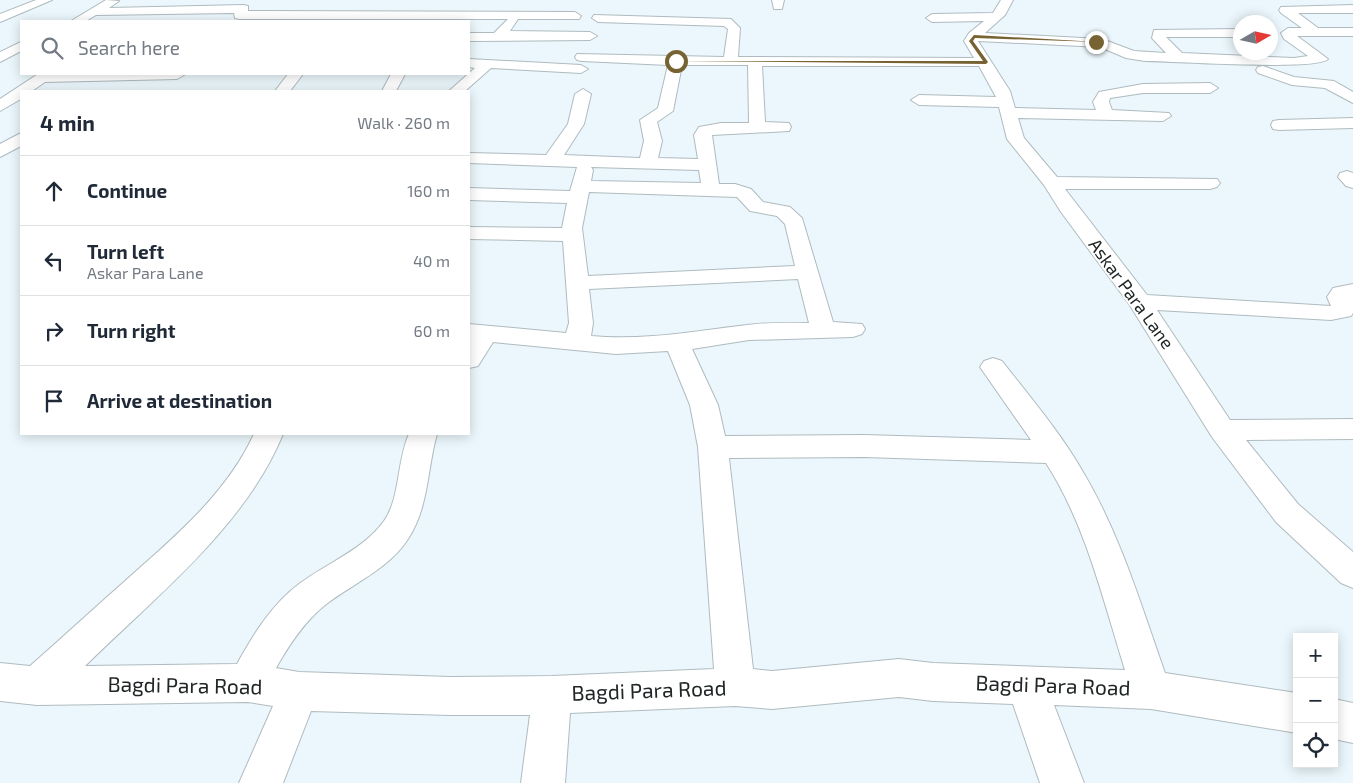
<!DOCTYPE html>
<meta charset="utf-8">
<style>
:root{--surface:#fff;--page:#f2f2f3;--text:#1f2937;--muted:#747a83;--line:#e0e1e3}
body{margin:0;font-family:"Exo 2",sans-serif;background:var(--page);color:var(--text)}
.controls{position:absolute;right:15px;bottom:15px;display:grid;overflow:hidden;border-radius:0px;box-shadow:0 2px 12px #0003}
.controls button{width:45px;height:45px;display:grid;place-items:center;padding:0;border:0;border-bottom:1px solid var(--line);background:var(--surface);color:var(--text);font:25px sans-serif}
.compass{position:absolute;left:1233px;top:15px;width:45px;height:45px;border-radius:50%;background:var(--surface);box-shadow:0 2px 12px #0003;rotate:81deg}
.stop{position:absolute;width:15px;height:15px;margin:-11px;border:4px solid #776231;border-radius:50%;background:#fff}
.stop.end{background:#776231;border-color:#fff;box-shadow:0 1px 5px #0008}
.list{margin:0;padding:0;list-style:none}
h2{display:flex;justify-content:space-between;align-items:center;height:65px;margin:0;padding:0 20px;font-size:21px}
h2 small{font-size:16px;font-weight:400;color:var(--muted)}
.list li{display:grid;grid-template-columns:32px 1fr auto;gap:15px;align-items:center;box-sizing:border-box;height:70px;padding:0 20px;border-top:1px solid var(--line)}
.list b{display:block;font-size:19px;white-space:nowrap}
.list p{margin:0;font-size:16px;white-space:nowrap;color:var(--muted)}
.list em{font-size:16px;font-style:normal;color:var(--muted)}
.icon{flex:none;width:28px;height:28px;fill:none;stroke:currentColor;stroke-width:2;stroke-linecap:round;stroke-linejoin:round}
.map{position:relative;flex:none;width:1353px;height:783px;overflow:hidden}
.search{position:absolute;background:var(--surface);box-shadow:0 2px 12px #0003;left:20px;top:20px;width:450px;height:55px;display:flex;align-items:center;gap:12px;box-sizing:border-box;padding:0 18px;border-radius:0px;color:var(--muted);font-size:19px}
.panel{position:absolute;background:var(--surface);box-shadow:0 2px 12px #0003;left:20px;top:90px;width:450px;height:345px;border-radius:0px}
.map>svg:first-child{display:block}
.lines{fill:none;stroke-linecap:round;stroke-linejoin:round}
.minor-casing{stroke:#afbbbf;stroke-width:2}
.minor{fill:#fff;fill-rule:evenodd}
.route{fill:#776231}
.labels{text-anchor:middle;stroke-width:4;stroke-linejoin:round;paint-order:stroke}
.street-label{font-size:18px;fill:#202526;stroke:#fff}
.near-street-label{font-size:21px;fill:#202526;stroke:#fff}
</style>
<div class="map">
<svg width="1353" height="783" viewBox="0 0 1353 783">
<rect width="100%" height="100%" fill="#ebf7fc"/>
<g class="lines">
<defs>
<path id="minor" d="M36 0H52L0 22V14Z
M106 0 119 1 109 8 244 5 248 6V11L575 12 581 16 579 19H518L510 31 590 32 597 36 590 40 469 41V33H494L508 19H239L235 18 234 13 96 15 86 21H71Z
M772 0H784L782 9H774Z
M1001 0H1013L1005 15 985 33 1102 39 1134 51 1166 53 1152 38 1154 30 1240 29V37H1166L1182 53 1294 58 1308 56 1284 39 1281 33 1288 28H1302L1281 13 1279 10 1281 7 1353 5V13H1298L1318 28H1353V36H1297L1328 59C1319 71 1170 61 1145 61L1126 58 1100 47 978 41 1010 91 1015 108 1096 110 1093 102 1099 92 1143 84 1210 83 1218 88 1210 93H1143L1110 98 1109 102 1112 110 1169 113 1171 116 1163 121 1018 118 1024 138 1057 177 1217 179 1220 183 1217 187 1210 189H1065L1147 295 1331 306 1327 297 1333 288 1353 284V313L1351 316 1331 320 1157 310 1230 420 1353 419V439L1246 440 1298 504 1353 552V588L1341 583 1276 522 1212 437 1129 304 1061 212 1044 185 1007 139 999 107 919 105 911 100 919 95 996 97 979 66H762L765 122 789 123 791 127 789 131 712 135 719 184H735L751 189 763 202 790 207 802 218 833 322 862 324 865 329 862 334 853 337 749 340 692 349 718 405 725 436 864 435 1031 440 980 367 984 361 993 358 1002 361C1030 397 1060 432 1083 472 1120 534 1141 605 1165 673L1297 693V733L1151 709 1054 705 1084 783H1040L1013 704 933 701 899 697 772 709 735 706 570 713 565 783H521L530 715H450L311 711 283 783H239L273 706 248 702 37 705 0 701V663L30 666C62 638 92 610 124 582 173 538 226 495 254 434H283C245 527 155 597 85 666L237 664C253 635 272 604 299 584 327 563 363 550 384 521 400 499 397 460 409 434H437C427 469 429 507 408 539 389 569 352 584 325 605 304 622 289 645 276 668L299 672 450 677 552 676 714 669 698 447 690 405 668 351 616 354 493 342 478 366 469 368V324L566 333 569 323 563 241 469 239V227L562 228 567 203 469 200V188L570 191 577 167 469 163V153L546 155 568 124 575 94 583 89 591 94 584 124 564 155 640 158 644 141 640 120 658 108 668 65 582 61 577 60 575 57 577 54 724 57 728 29 724 26 598 22 592 18 594 15 731 19 740 28 738 57 974 58 964 41 969 33 984 21 932 22 926 18 932 14 993 13ZM682 65H748L749 123H721L699 127 694 135 698 159 658 158 662 141 657 122 673 111ZM591 167 699 170 701 183 591 181 593 170ZM589 192 737 197 750 211 777 216 785 224 795 266 588 276 582 228ZM798 279 809 323C789 323 768 322 747 325 695 331 644 341 591 336L593 323 589 289ZM864 457 1046 463C1086 525 1103 600 1125 670L933 663 899 659 772 671 753 669 729 458Z
M21 42V51L0 62V52Z
M469 59 581 65 588 69 581 73 491 68 465 91H449L475 68 469 67Z
M1263 66 1294 77 1334 81 1353 92V103L1325 88 1292 85 1258 73 1256 70 1258 67Z
M38 74H183L184 75 177 79 45 82 32 91H21V99L0 111V99Z
M288 74H303L290 91H275Z
M391 74H405L396 91H382Z
M1353 118V128L1279 130 1273 129 1271 125 1273 121 1279 120Z
M21 133V146L0 157V144Z
M1347 171 1353 173V188L1346 186 1338 177 1340 173Z
M1334 699 1353 703V743L1334 739Z"/>
</defs>
<use href="#minor" class="minor-casing"/>
<use href="#minor" class="minor"/>
</g>
<path class="route" d="M974 35 1098 42 975 38 973 41 988 62 986 64 674 61H983L969 41Z"/>
<g class="labels">
<g class="street-label">
<text transform="translate(1131 294) rotate(54)" y="6">Askar Para Lane</text>
</g>
<g class="near-street-label">
<text transform="translate(185 686) rotate(1)" y="7">Bagdi Para Road</text>
<text transform="translate(1053 686) rotate(2)" y="7">Bagdi Para Road</text>
<text transform="translate(649 691) rotate(-2)" y="7">Bagdi Para Road</text>
</g>
</g>
</svg>
<div class="controls">
<button>+</button>
<button>−</button>
<button><svg class="icon" aria-label="locate" viewBox="0 0 24 24"><circle cx="12" cy="12" r="6"/><path d="M12 2v4M12 18v4M2 12h4M18 12h4"/></svg></button>
</div>
<svg class="compass" viewBox="-18 -18 36 36"><path d="M0-13l5 13h-10z" fill="#e53935"/><path d="M0 13l5-13h-10z" fill="#747a83"/></svg>
<div class="stop" style="left:676px;top:61px"></div>
<div class="stop end" style="left:1096px;top:42px"></div>
<div class="search"><svg class="icon" aria-label="search" viewBox="0 0 24 24"><circle cx="10" cy="10" r="6"/><path d="M15 15l6 6"/></svg>Search here</div>
<section class="panel">
<h2>4 min<small>Walk · 260 m</small></h2>
<ul class="list">
<li><svg class="icon" aria-label="ahead" viewBox="0 0 24 24"><path d="M12 20V5M6 11l6-6 6 6"/></svg><div><b>Continue</b></div><em>160 m</em></li>
<li><svg class="icon" aria-label="left" viewBox="0 0 24 24"><path d="M17 20v-9H6M10 6l-5 5 5 5"/></svg><div><b>Turn left</b><p>Askar Para Lane</p></div><em>40 m</em></li>
<li><svg class="icon" aria-label="right" viewBox="0 0 24 24"><path d="M7 20v-9h11M14 6l5 5-5 5"/></svg><div><b>Turn right</b></div><em>60 m</em></li>
<li><svg class="icon" aria-label="arrive" viewBox="0 0 24 24"><path d="M6 21V4h12l-3 4 3 4H6"/></svg><div><b>Arrive at destination</b></div></li>
</ul>
</section>
</div>
